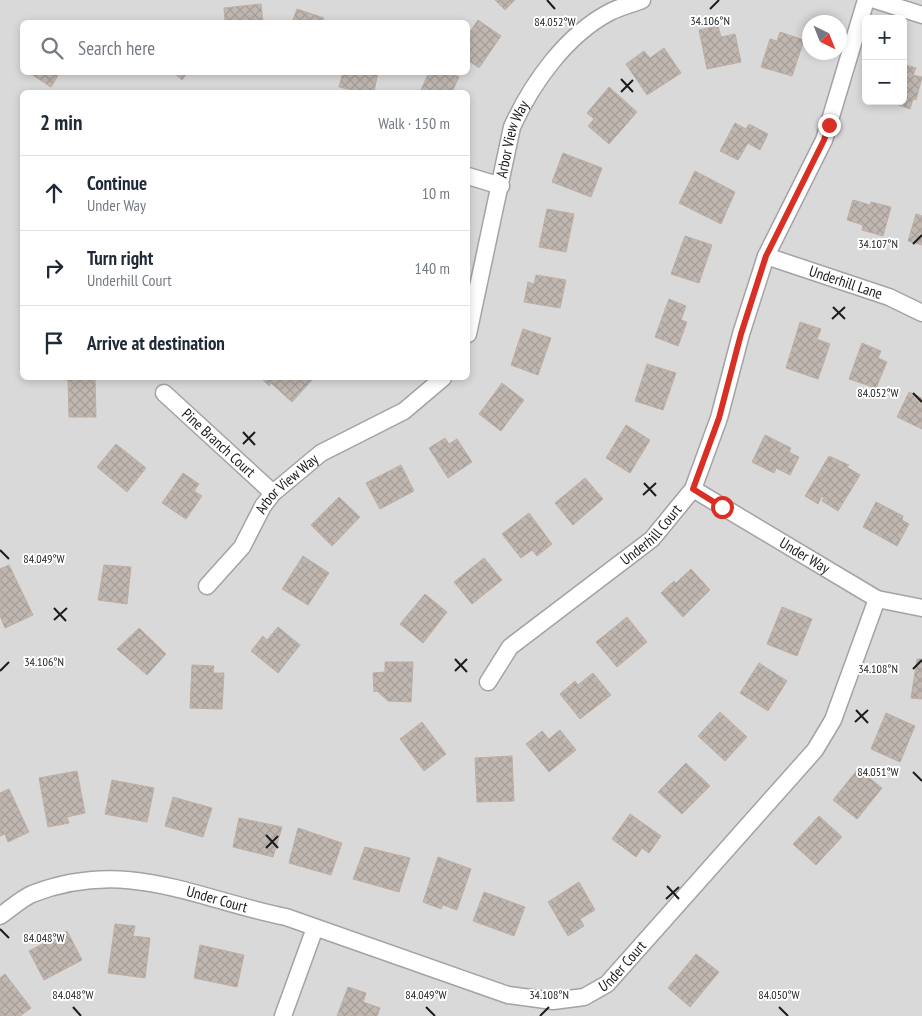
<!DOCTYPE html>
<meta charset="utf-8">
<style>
:root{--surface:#fff;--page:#f2f2f3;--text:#1f2937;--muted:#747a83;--line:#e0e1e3}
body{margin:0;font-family:"PT Sans Narrow",sans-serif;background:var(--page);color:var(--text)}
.controls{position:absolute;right:15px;top:15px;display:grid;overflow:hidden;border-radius:8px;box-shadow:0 2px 8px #0003}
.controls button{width:45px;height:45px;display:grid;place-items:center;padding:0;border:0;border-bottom:1px solid var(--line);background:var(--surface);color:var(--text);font:25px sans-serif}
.compass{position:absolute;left:802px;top:15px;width:45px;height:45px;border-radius:50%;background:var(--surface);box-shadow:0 2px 8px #0003;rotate:137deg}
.stop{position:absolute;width:15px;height:15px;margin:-11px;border:4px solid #d93025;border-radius:50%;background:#fff}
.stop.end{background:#d93025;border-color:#fff;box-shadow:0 1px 5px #0008}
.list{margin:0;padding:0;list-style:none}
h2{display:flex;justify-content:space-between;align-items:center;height:65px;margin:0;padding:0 20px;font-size:21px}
h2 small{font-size:16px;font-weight:400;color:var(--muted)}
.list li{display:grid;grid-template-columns:32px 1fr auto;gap:15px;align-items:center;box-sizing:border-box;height:75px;padding:0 20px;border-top:1px solid var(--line)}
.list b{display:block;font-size:19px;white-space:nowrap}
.list p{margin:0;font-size:16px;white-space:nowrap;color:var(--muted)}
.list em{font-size:16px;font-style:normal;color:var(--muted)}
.icon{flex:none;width:28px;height:28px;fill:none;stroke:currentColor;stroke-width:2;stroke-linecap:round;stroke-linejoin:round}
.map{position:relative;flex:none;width:922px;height:1016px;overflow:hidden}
.search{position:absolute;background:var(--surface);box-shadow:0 2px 8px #0003;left:20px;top:20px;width:450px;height:55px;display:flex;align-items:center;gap:12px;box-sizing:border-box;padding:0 18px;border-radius:8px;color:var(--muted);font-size:19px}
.panel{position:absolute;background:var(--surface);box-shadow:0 2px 8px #0003;left:20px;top:90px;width:450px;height:290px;border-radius:8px}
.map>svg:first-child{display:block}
.residential{fill:#dad9d9;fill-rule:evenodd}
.building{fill:url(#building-cross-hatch);stroke:#beaea4}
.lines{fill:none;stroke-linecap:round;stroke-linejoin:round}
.minor-casing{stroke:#a3a3a3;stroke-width:19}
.minor{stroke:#fff;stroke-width:16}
.route{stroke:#d93025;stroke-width:6}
.ticks{fill:none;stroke:#1c1c1c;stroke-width:2}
.labels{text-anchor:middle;stroke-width:4;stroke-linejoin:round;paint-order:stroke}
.street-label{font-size:15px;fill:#1c1c1c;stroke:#fff}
.ticks-label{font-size:12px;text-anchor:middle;fill:#1c1c1c;stroke:#fff;stroke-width:4;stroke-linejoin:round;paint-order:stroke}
</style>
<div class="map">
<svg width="922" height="1016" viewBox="0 0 922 1016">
<defs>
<pattern id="building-cross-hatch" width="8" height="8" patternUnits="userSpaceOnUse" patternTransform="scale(1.25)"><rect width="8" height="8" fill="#c1b7b1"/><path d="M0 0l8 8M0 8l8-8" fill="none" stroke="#a59d98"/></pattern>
</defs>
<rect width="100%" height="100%" fill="#ede8e1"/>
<path class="residential" d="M0 0H922V1016H0ZM866 19H903V101H866ZM22 22H468V72H22ZM810 22H840V52H810ZM22 92H468V378H22Z"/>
<path class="building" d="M495 0H515L505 10Z
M261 4 263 22H225L224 8Z
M297 9 324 18 323 22H292Z
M478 20 501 36 479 68 468 60V35Z
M718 26 721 37 735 34 741 62 707 69 699 30Z
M780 32 804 40 792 76 761 67 770 39 777 41Z
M664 48 681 73 647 95 626 64 644 51 650 58Z
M903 64 916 68 913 75 922 77 916 100 913 99 910 109 887 101H903Z
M28 72H60L51 87Z
M173 72H188L182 80Z
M343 72H378L374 92H361L339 87Z
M429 72H448L459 77 452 92H420Z
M609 87 637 112 609 144 588 126 594 119 587 113Z
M735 123 746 129 749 124 768 134 760 150 748 143 738 160 720 151Z
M563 153 602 168 591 197 552 182Z
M695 171 735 192 721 224 679 203Z
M853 200 870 205 871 202 891 207 883 236 862 230 863 225 847 220Z
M547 209 574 214 566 252 539 247Z
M916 214 922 216V245L908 241Z
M685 236 712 245 699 283 671 274Z
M536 275 566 280 560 308 524 302 528 282 534 284Z
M669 299 686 306 681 320 687 322 678 346 655 337Z
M800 322 821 329 817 339 830 344 818 379 786 368Z
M523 329 551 338 538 375 511 365Z
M862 343 881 351 878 358 887 362 876 388 849 379Z
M647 364 676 373 663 410 635 401Z
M95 378 96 417H69L68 379Z
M263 378H308L312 380 292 402 271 383 269 386 262 379Z
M502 383 524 400 501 431 479 414Z
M909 392 922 398V429L897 417Z
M626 425 650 440 630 473 606 458Z
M765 435 791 448 789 452 799 457 790 475 776 468 774 473 752 462Z
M445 438 449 444 457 439 472 462 448 478 429 448Z
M116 444 146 468 127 492 97 467Z
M829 456 849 465 847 467 860 475 838 511 822 501 824 498 822 496 818 504 805 496Z
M401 465 414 491 380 509 366 483Z
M183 473 199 484 194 491 202 496 186 519 162 503Z
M585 478 603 499 573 525 555 503Z
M339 497 360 517 332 546 311 525Z
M876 502 903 516 902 520 909 524 897 546 863 527Z
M529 513 552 544 537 556 532 550 521 558 502 534Z
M303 556 329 573 308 605 282 589Z
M484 558 502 580 472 604 454 582Z
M9 565 33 615 5 628 0 616V569Z
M104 565 131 567 127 604 98 600Z
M691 569 710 590 683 617 661 593 674 581 676 583Z
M425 594 447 612 423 643 400 624Z
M782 607 812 619 797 656 767 644Z
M627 617 647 642 617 667 596 642Z
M278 627 300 645 278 673 251 651 263 636 267 640Z
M139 628 166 654 147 675 117 649Z
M917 659H922V699L911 698Z
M385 662H413L411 702 388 701 377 691 374 692 373 673 385 672Z
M759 663 787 681 768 711 740 693Z
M192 665 214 666 213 673H224L222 709 190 708Z
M593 673 611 695 580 719 560 694 575 681 578 685Z
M720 712 747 737 725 761 698 736Z
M886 713 915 726 900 762 871 749Z
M422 722 446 754 424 771 400 739Z
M560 730 576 750 549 772 526 744 542 731 549 739Z
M512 756 514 801 477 802 475 758Z
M686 763 710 786 682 814 658 792Z
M858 769 882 788 857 819 833 800Z
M77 771 85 813 67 817 69 823 48 827 39 778Z
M112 780 154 788 147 822 105 814Z
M9 789 29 832 8 842 5 834 0 836V793Z
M173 797 212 808 203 837 165 826Z
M630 814 661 836 649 853 642 848 636 857 612 839Z
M819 816 842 837 816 865 793 844Z
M239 818 282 827 273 857 233 847Z
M298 828 342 843 331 875 289 863Z
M365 847 410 858 399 892 353 879Z
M438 857 471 869 457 910 443 905 441 909 423 902Z
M579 882 595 910 580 919 584 926 568 936 548 902Z
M484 892 525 907 514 936 473 921Z
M115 924 135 926 133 936 150 938 145 978 108 973Z
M67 931 82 960 44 980 29 951Z
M200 945 244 955 237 987 194 978Z
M696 954 719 972 690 1007 668 988Z
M5 974 31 1008 20 1016H0V978Z
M348 987 366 993 363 1002 380 1008 377 1016H337Z"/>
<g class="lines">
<defs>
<g id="minor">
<path d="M875 0 922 15"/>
<path d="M468 176 501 186"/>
<path id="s1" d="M766 256 889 297 922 313"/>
<path id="s2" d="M468 334 512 127C532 83 566 35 610 12 620 7 632 4 642 0"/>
<path id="s3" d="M164 393 273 493"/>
<path id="s4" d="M693 489 877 599 922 608"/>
<path id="s5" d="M207 586 242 547 263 506 273 493 321 453 404 411 443 378"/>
<path id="s6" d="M488 682 510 647 652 539 693 489 719 418 741 334 766 256 824 140 866 0"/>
<path id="s7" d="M0 916C10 909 21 899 32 894 127 857 196 899 286 917L508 995 553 1001 584 997 607 984 815 750 833 720 877 599"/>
<path d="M283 1016 315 928"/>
</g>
</defs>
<use href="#minor" class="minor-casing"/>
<use href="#minor" class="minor"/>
</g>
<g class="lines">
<path class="route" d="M722 507 693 489 719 418 741 334 766 256 824 140 829 125"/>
</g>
<path class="ticks" d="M547 0 555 9M710 9 719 0M621 79 633 92M621 92 633 80M913 244 922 235M833 307 845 319M832 319 845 307M913 393 922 402M243 432 255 445M243 444 255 432M644 483 656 496M643 495 656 483M0 550 9 559M54 608 66 621M54 620 67 608M455 659 467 672M913 669 922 660M0 671 9 662M455 671 467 659M856 710 868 723M855 722 868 710M913 772 922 781M266 835 278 848M266 848 278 836M667 886 679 899M666 899 679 887M0 929 9 938M73 1007 81 1016M426 1007 435 1016M779 1007 788 1016M540 1016 549 1007"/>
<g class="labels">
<g class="street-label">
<text dy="5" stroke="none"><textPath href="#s2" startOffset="200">Arbor View Way</textPath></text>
<text dy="5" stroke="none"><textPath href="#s1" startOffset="84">Underhill Lane</textPath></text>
<text dy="5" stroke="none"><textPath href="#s3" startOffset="74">Pine Branch Court</textPath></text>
<text dy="5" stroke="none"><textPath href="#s5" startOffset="131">Arbor View Way</textPath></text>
<text dy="5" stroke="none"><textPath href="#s6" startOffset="222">Underhill Court</textPath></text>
<text dy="5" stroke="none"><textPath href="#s4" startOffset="130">Under Way</textPath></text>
<text dy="5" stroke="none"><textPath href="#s7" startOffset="228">Under Court</textPath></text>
<text dy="5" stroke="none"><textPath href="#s7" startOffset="661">Under Court</textPath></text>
</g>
</g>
<g class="ticks-label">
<text x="710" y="25">34.106°N</text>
<text x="555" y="26">84.052°W</text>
<text x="878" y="248">34.107°N</text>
<text x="878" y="397">84.052°W</text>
<text x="44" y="563">84.049°W</text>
<text x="44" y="666">34.106°N</text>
<text x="878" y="673">34.108°N</text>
<text x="878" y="776">84.051°W</text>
<text x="44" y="942">84.048°W</text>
<text x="73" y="999">84.048°W</text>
<text x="426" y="999">84.049°W</text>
<text x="779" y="999">84.050°W</text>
<text x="549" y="999">34.108°N</text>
</g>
</svg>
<div class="controls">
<button>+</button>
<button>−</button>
</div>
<svg class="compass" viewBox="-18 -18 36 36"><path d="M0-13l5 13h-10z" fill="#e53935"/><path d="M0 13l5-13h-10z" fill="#747a83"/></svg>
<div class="stop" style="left:722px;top:507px"></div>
<div class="stop end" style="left:829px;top:125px"></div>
<div class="search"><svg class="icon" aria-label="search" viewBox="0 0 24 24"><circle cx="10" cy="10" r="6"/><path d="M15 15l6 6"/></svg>Search here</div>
<section class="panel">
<h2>2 min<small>Walk · 150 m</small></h2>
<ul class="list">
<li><svg class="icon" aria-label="ahead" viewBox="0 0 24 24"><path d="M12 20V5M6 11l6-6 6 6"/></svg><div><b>Continue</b><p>Under Way</p></div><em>10 m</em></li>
<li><svg class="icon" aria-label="right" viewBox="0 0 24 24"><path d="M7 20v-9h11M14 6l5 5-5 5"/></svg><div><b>Turn right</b><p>Underhill Court</p></div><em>140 m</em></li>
<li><svg class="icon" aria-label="arrive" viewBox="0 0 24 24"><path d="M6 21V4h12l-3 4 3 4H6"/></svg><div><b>Arrive at destination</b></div></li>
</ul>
</section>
</div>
